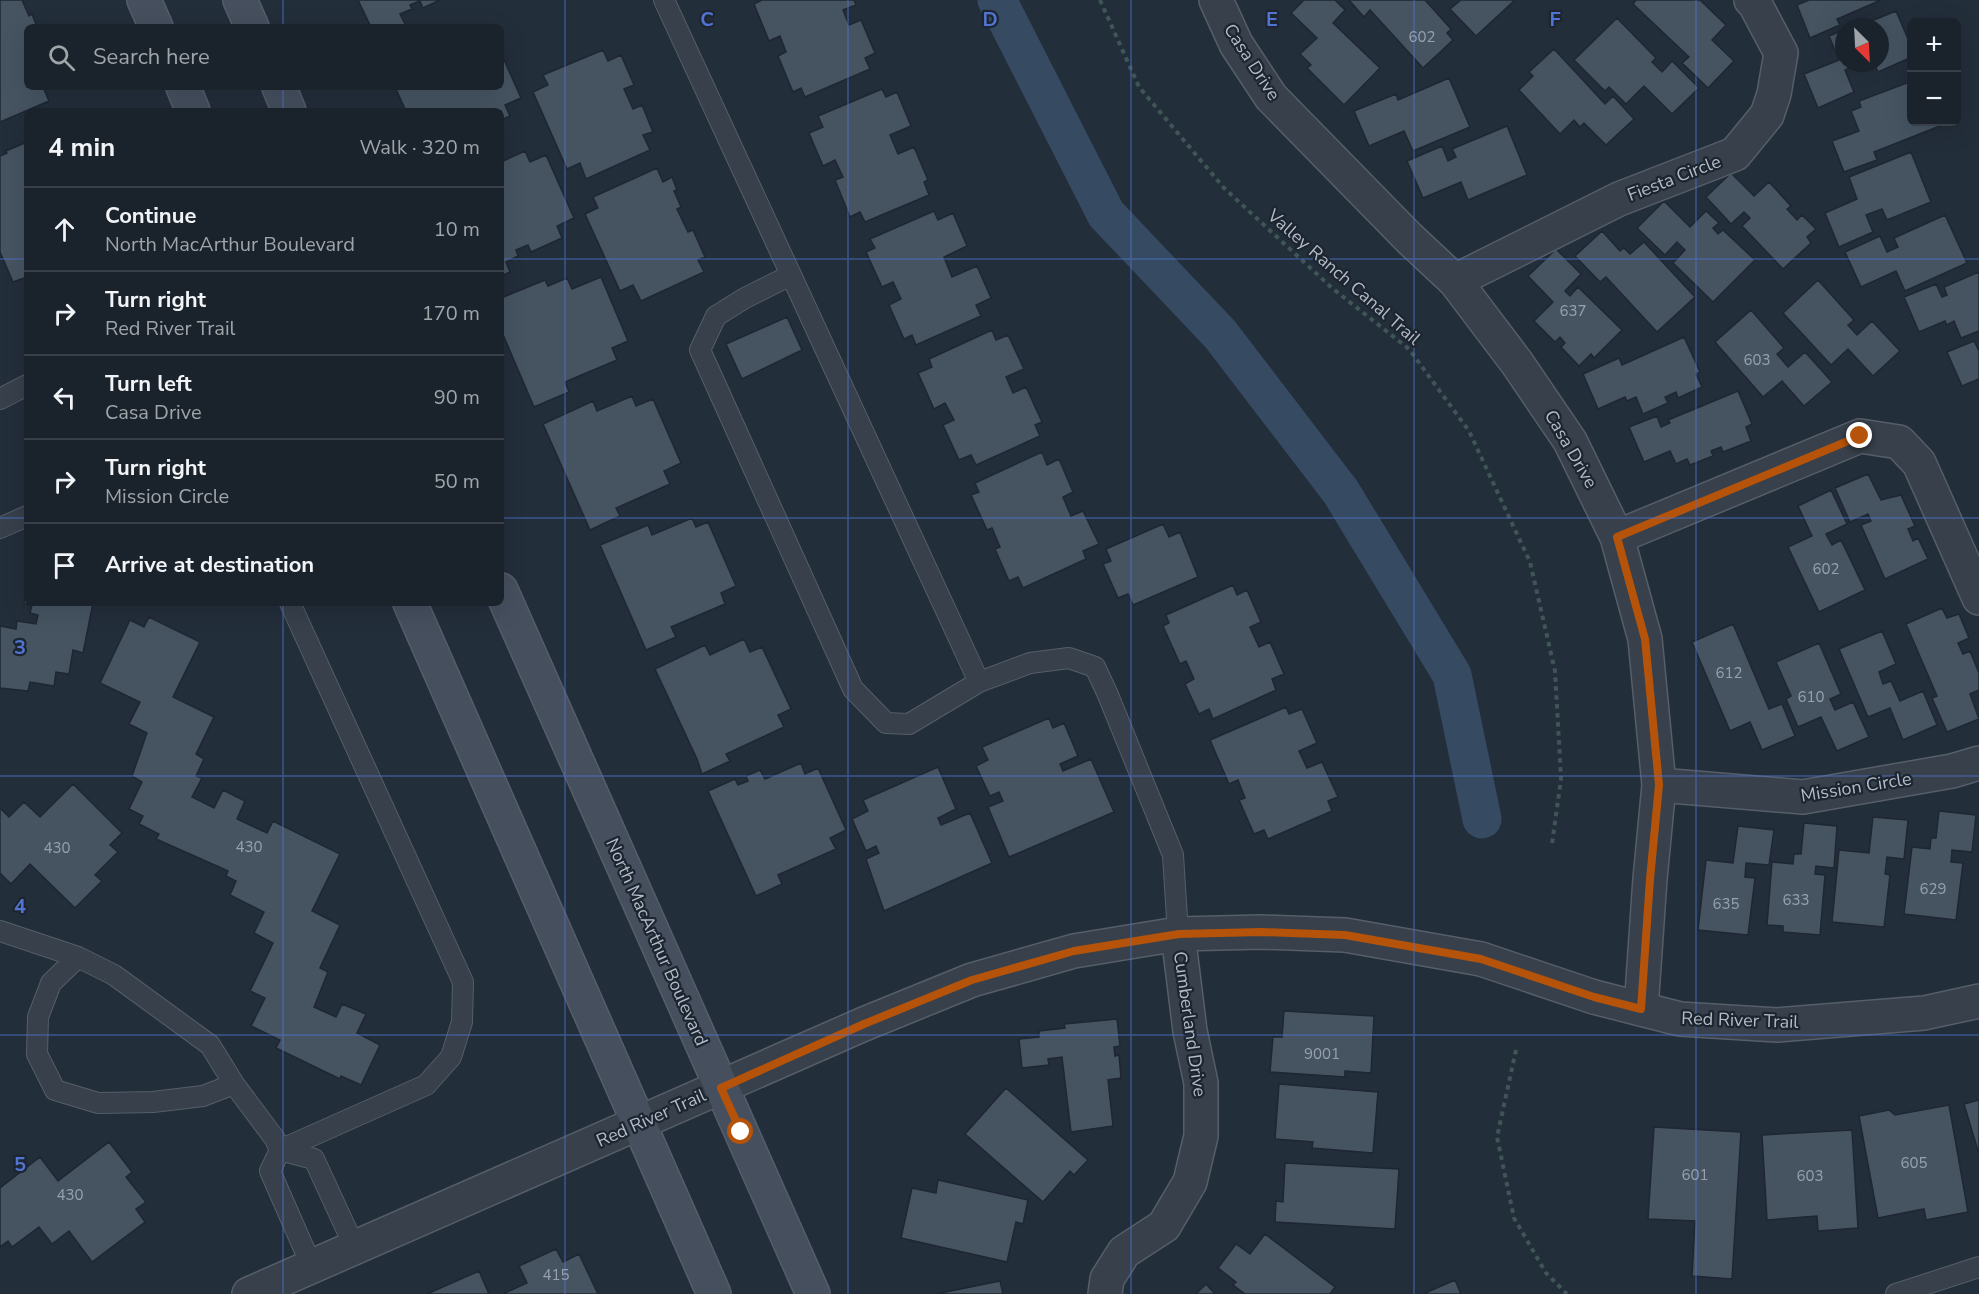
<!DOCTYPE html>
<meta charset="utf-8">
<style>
:root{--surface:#1a222c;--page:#272f38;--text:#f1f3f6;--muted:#9fa4a9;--line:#383f48}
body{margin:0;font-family:"Nunito Sans",sans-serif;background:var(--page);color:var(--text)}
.controls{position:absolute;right:18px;top:18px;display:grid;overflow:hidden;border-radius:9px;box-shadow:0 6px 24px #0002}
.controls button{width:54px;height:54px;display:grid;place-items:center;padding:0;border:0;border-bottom:2px solid var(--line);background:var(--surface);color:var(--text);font:30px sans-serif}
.compass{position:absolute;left:1835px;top:18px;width:54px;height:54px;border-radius:50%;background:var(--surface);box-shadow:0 6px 24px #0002;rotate:156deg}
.stop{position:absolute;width:18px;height:18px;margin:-14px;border:4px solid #b45309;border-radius:50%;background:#fff}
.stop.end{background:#b45309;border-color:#fff;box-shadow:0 2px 6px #0008}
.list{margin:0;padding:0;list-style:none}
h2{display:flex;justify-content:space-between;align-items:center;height:78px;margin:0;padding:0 24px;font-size:26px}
h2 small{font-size:20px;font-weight:400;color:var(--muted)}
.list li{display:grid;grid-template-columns:39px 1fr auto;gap:18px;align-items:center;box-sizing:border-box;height:84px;padding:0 24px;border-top:2px solid var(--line)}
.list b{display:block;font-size:22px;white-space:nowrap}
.list p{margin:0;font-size:20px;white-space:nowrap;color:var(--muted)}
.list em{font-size:20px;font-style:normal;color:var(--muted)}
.icon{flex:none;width:33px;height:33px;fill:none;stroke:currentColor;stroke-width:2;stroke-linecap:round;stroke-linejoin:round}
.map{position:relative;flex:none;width:1979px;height:1294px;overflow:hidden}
.search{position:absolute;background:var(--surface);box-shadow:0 6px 24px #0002;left:24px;top:24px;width:480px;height:66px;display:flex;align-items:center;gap:15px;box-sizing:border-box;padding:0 21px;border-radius:9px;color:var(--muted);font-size:22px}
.panel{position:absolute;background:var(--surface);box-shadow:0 6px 24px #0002;left:24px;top:108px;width:480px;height:498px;border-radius:9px}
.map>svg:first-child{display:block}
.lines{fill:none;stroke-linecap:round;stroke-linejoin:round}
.canal{stroke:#364b62;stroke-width:39}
.building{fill:#465462;stroke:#1e2732;stroke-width:1.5}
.service-casing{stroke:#555e69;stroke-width:22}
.minor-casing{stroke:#555e69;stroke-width:36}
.tertiary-casing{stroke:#555e69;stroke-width:36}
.secondary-casing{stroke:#555e69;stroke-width:36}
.path{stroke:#405656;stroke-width:4;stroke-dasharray:4.5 4.5;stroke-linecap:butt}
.service{stroke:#37404b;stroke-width:20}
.minor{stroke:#37404b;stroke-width:33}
.tertiary{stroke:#37404b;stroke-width:33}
.secondary{stroke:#454f5e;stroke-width:33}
.tertiary-bridge-casing{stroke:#555e69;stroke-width:36;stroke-linecap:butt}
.tertiary-bridge{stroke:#37404b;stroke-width:33}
.route{stroke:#b45309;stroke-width:8}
.grid{fill:none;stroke:#5174d2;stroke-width:1.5;stroke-opacity:0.55}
.labels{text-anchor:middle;stroke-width:4.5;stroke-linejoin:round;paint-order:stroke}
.number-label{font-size:15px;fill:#97a1ae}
.street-label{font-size:18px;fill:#b2bbc7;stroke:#1c2530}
.grid-label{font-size:20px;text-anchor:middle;font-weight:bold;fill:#5174d2;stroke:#1c2530;stroke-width:4.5;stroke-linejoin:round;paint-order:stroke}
</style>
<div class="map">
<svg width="1979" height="1294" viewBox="0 0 1979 1294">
<rect width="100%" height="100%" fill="#232e3b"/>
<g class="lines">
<path class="canal" d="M997 0 1106 214 1220 334 1341 492 1452 675 1482 819"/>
</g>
<path class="building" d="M0 0H22L29 16 32 14 37 27H27V87H43L49 101 0 122Z
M358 0H440L423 8 420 1 410 5 412 9 400 14 406 26 403 27H371Z
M762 0H854L856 5 843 10 849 25 861 20 875 53 865 58 870 69 805 97 801 88 793 92 778 56 786 52 780 36 769 41 754 4Z
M1304 0H1335L1345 10 1333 23 1380 68 1344 105 1307 68 1311 65 1300 54 1317 38 1291 13Z
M1349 0H1425L1451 29 1447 33 1453 40 1423 68 1370 10 1364 17Z
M1461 0H1515L1476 36 1450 9Z
M1636 0H1700L1726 25 1712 40 1734 61 1708 88 1682 63 1689 57 1633 4Z
M1809 0H1881L1837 19 1840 25 1810 38 1797 5Z
M1896 11 1912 48V57L1878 72 1874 63H1880V27H1871L1869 22Z
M1617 18 1656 58 1652 62 1662 72 1672 61 1699 88 1672 114 1644 86 1626 104 1609 87 1605 91 1574 60Z
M1844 30V63H1859L1845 70 1854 92 1818 108 1804 74 1839 60 1829 36Z
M1554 49 1605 104 1613 96 1634 119 1606 145 1584 123 1580 127 1574 120 1560 134 1519 90 1533 76 1529 72Z
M603 50 608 61 621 55 634 85 624 89 633 109 642 105 653 132 643 135 650 150 586 179 580 163 567 169 533 92 548 85 543 75Z
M501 53 521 98 505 105 510 116 501 120V111H406L395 87H501Z
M1449 78 1470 127 1413 151 1404 131 1369 146 1354 111 1396 94 1398 100Z
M1912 81V122H1944L1945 124 1874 152 1877 160 1844 172 1832 141 1859 131 1851 111 1861 107 1859 101Z
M882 89 886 97 897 92 911 126 890 135 898 154 914 147 928 180 924 182 929 195 865 222 860 212 850 217 835 180 843 177 835 160 823 166 809 133 823 127 818 116Z
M1507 126 1527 175 1468 200 1461 182 1423 198 1407 161 1442 146 1448 161 1456 157 1452 149Z
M27 142V277L13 282 0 252V156L7 153 6 151Z
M525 151 530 162 546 155 574 218 557 226 562 238 531 252 528 245 516 250 518 256 506 262 510 272 501 276V162Z
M1911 152 1931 202 1887 220 1882 209 1866 215 1873 232 1839 247 1825 213 1857 199 1849 177Z
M657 168 663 182 672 177 677 190 674 191 681 207 677 209 688 232 693 230 705 257 698 260 704 272 641 301 633 285 620 291 585 214 598 208 593 197Z
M1731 173 1754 196 1769 182 1791 206 1787 209 1797 220 1802 215 1816 229 1807 237 1811 243 1783 269 1742 226 1750 218 1744 212 1731 224 1706 197Z
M1664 201 1690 227 1706 211 1719 223 1713 228 1718 234 1723 230 1755 260 1713 302 1673 263 1685 250 1677 242 1665 255 1637 228Z
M934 211 938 220 953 213 967 246 944 257 952 277 977 266 991 298 976 305 981 316 916 345 912 335 904 339 889 305 901 299 893 282 882 287 866 252 875 248 870 239Z
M1945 215 1967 263 1905 291 1896 271 1861 287 1845 252 1880 236 1887 252 1898 247 1894 238Z
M1602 231 1620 251 1624 248 1630 254 1644 242 1695 297 1657 332 1606 277 1600 282 1575 256Z
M1556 249 1581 274 1565 291 1570 296 1578 287 1622 330 1594 358 1591 354 1579 366 1561 347 1565 343 1560 337 1555 342 1534 321 1553 302 1528 276Z
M1979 272V331L1961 338 1954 321 1947 325 1945 321 1919 332 1904 297 1936 284 1942 297 1947 295 1944 287Z
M601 277 628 341 612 348 617 360 565 382 569 392 534 407 501 330V298L545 280 548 286 567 278 572 289Z
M1818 280 1854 320 1848 325 1857 335 1872 321 1900 351 1873 376 1848 349 1831 365 1783 313Z
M1751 310 1784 348 1777 354 1788 367 1805 352 1832 382 1804 406 1782 381 1763 397 1715 342Z
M787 317 802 350 742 379 726 344Z
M992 330 996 340 1008 335 1024 369 1006 377 1013 393 1026 387 1042 422 1035 425 1040 436 976 465 971 455 959 460 943 425 954 420 945 403 934 409 918 373 932 367 929 359Z
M1684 337 1700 372 1696 374 1702 387 1678 398 1676 392 1665 397 1668 403 1643 414 1636 397 1627 401 1625 397 1598 409 1583 374 1619 358 1622 365Z
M1974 341 1979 351V379L1962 386 1947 352Z
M1738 391 1752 424 1746 427 1751 441 1723 452 1721 447 1711 451 1713 456 1690 465 1687 459 1676 464 1670 451 1644 462 1629 427 1657 416 1661 427 1670 423 1668 420Z
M632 396 636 406 653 399 681 463 664 471 670 484 616 508 620 516 590 530 543 424 593 401 597 411Z
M1042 452 1047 465 1059 459 1073 492 1063 497 1071 516 1083 511 1099 544 1083 551 1086 559 1023 588 1018 577 1009 581 995 549 1000 547 992 528 987 530 971 495 979 492 975 483Z
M1868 474 1881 500 1901 495 1915 526 1908 529 1913 541 1918 538 1928 559 1885 579 1861 525 1871 521 1868 514 1850 522 1835 488Z
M1831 490 1847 524 1826 534 1832 545 1841 540 1865 590 1819 612 1788 547 1812 536 1798 506Z
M692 518 696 527 708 522 736 586 721 593 725 604 671 627 676 637 646 650 600 545 648 525 652 535Z
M1163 524 1169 537 1180 532 1198 577 1133 605 1128 594 1118 598 1103 564 1111 561 1106 549Z
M1233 585 1237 595 1247 590 1261 622 1250 627 1259 647 1270 642 1284 674 1272 679 1276 690 1213 719 1209 709 1199 714 1185 684 1194 679 1186 661 1180 664 1163 626 1169 623 1166 615Z
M27 589V603H93L83 653 73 650 69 674 56 672 54 686 30 682 28 691 0 688V626L16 629 17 621 36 624 38 615 30 613 32 605 24 604Z
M1942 608 1947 618 1959 614 1969 638 1958 643 1963 654 1970 651 1979 673V690L1970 694 1979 719 1947 732 1932 698 1937 696 1906 624Z
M149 617 200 642 173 697 214 717 196 754 204 759 196 776 202 778 192 797 214 808 223 790 245 801 237 819 267 833 273 821 340 854 312 911 340 925 320 968 328 972 314 1007 336 1017 342 1004 366 1014 357 1033 380 1045 361 1085 341 1076 340 1079 276 1048 280 1040 251 1026 265 998 250 991 273 943 254 933 264 912 230 895 236 881 226 876 228 871 156 839 159 834 139 824 143 816 129 809 142 782 132 776 147 733 129 724 140 702 100 683 130 620 144 627Z
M1733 624 1769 709 1782 704 1795 736 1762 750 1750 722 1730 731 1692 642Z
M1882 631 1896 664 1879 672 1883 684 1891 681 1900 701 1923 691 1937 725 1903 740 1890 708 1868 717 1839 649Z
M744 639 750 652 762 647 791 709 778 715 784 727 726 754 730 761 702 774 697 759 655 669 705 645 710 655Z
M1819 643 1841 694 1830 699 1835 710 1853 702 1869 737 1837 751 1821 717 1798 727 1786 699 1791 696 1776 662Z
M1286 707 1289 714 1302 709 1317 743 1299 751 1307 768 1322 762 1338 797 1328 801 1332 811 1268 839 1264 830 1254 834 1239 800 1245 798 1238 780 1229 784 1210 740Z
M1049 718 1053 728 1064 723 1078 756 1060 764 1063 771 1091 759 1114 812 1009 857 988 807 1003 801 999 792 990 796 976 766 988 760 982 747Z
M801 763 805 774 818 768 846 830 830 838 836 849 778 875 782 884 756 896 708 791 735 779 738 785 748 781 746 776 760 770 765 779Z
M938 767 956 809 938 818 941 825 970 813 992 863 884 911 866 859 879 853 876 846 866 851 852 819 868 811 863 800Z
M73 784 122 833 110 845 118 852 95 875 102 881 75 908 30 864 11 884 0 873V808L9 817 24 802 40 817Z
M1939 811 1976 815 1972 852 1952 850 1951 862 1963 863 1956 920 1904 914 1912 847 1930 849 1931 838H1936Z
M1873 817 1908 820 1904 859 1887 857 1885 874 1890 875 1884 927 1832 922 1839 850 1869 853Z
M1804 823 1837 826 1834 868 1816 866 1815 874 1825 875 1820 935 1783 932V926L1767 925 1772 862 1793 864 1794 854H1801Z
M1738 826 1774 830 1769 865 1746 863 1745 877 1755 878 1748 935 1698 930 1706 860 1733 863Z
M1284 1011 1374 1016 1371 1073 1345 1071V1077L1270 1072 1273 1037H1282Z
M1117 1019 1120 1046 1114 1047 1115 1056 1119 1055 1121 1078 1108 1080 1113 1126 1071 1132 1062 1057 1048 1059 1049 1065 1022 1068 1019 1039 1039 1037V1031L1065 1028 1064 1024Z
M1279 1084 1378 1092 1373 1153 1312 1148 1313 1142 1275 1139Z
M1006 1088 1088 1160 1074 1175 1070 1171 1043 1202 965 1134Z
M1979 1100V1154L1964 1104Z
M1949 1105 1968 1212 1926 1220 1924 1209 1878 1218 1859 1116 1889 1110 1895 1115Z
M1654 1127 1741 1132 1732 1279 1692 1276 1695 1221 1648 1219Z
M1852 1130 1858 1228 1818 1231 1817 1216 1767 1220 1762 1135Z
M109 1142 132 1172 126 1177 146 1202 136 1209 145 1222 92 1262 69 1231 52 1244 39 1227 12 1247 8 1241 0 1247V1188L40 1157 58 1181Z
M1285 1163 1399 1169 1395 1229 1275 1222 1276 1201 1283 1202Z
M938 1180 1028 1200 1023 1224 1016 1222 1007 1262 901 1238 912 1188 936 1193Z
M1265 1234 1335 1287 1330 1294H1245L1233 1285 1236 1282 1218 1268 1236 1244 1250 1254Z
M556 1249 563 1262 579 1254 598 1294H503L527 1283 519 1266Z
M479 1271 489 1294H427Z
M1455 1280 1461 1294H1423Z
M1000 1281 1003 1294H936Z
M1206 1284 1215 1294H1196Z"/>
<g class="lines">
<defs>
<path id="service" d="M664 0 979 682
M791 275 745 298 716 316 700 350 853 689 886 723 909 724 979 682 1030 663 1069 658 1095 667 1108 695 1173 855 1178 934
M0 399 27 385
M0 528 27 516
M290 603 463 982 462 1022 451 1057 426 1085 280 1150 270 1171 312 1267
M0 931 78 957 114 975 210 1045 234 1084 275 1139 280 1150
M78 957 51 983 38 1017 37 1054 55 1090 98 1103 153 1102 203 1096 234 1084
M280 1150 314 1159 355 1248
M1896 1294 1979 1267"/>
<path id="minor" d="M1216 0 1236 44 1271 97 1409 238 1455 281 1517 363 1570 441 1617 537 1645 639 1659 785 1650 879 1641 1009
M1455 281 1619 199 1735 154 1767 115 1774 94 1781 53 1755 4 1751 0
M1617 537 1860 436 1899 442 1919 463 1979 598
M1659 785 1803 797 1952 771 1979 763
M1105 1294 1107 1279 1124 1252 1164 1226 1190 1182 1201 1136V1083L1190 1031 1178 934"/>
<path id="tertiary" d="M1594 997 1680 1019 1777 1025 1924 1013 1979 1001
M249 1294 864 1024 972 980 1074 951 1178 934 1261 932 1345 935 1481 959"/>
<path id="secondary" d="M144 0 156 27
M240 0 252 27
M183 87 193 111
M279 87 289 111
M501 590 813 1294
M410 603 714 1294"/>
</defs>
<use href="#service" class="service-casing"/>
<use href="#minor" class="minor-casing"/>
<use href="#tertiary" class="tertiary-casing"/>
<use href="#secondary" class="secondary-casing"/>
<path class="path" d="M1100 0 1139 87 1224 188 1332 288 1409 349 1469 431 1530 562 1555 671 1561 779 1552 844
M1516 1050 1497 1137 1514 1218 1546 1273 1567 1294"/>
<use href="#service" class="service"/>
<use href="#minor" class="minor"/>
<use href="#tertiary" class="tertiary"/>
<use href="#secondary" class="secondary"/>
<defs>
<path id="tertiary-bridge" d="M1481 959 1594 997"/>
</defs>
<use href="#tertiary-bridge" class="tertiary-bridge-casing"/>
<use href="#tertiary-bridge" class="tertiary-bridge"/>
</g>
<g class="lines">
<path class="route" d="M741 1132 721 1088 864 1024 972 980 1074 951 1179 934 1261 932 1345 935 1481 959 1594 997 1641 1009 1650 879 1659 785 1645 639 1617 537 1860 436"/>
</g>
<path class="grid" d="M283 0V27M565 0V1294M848 0V1294M1131 0V1294M1414 0V1294M1696 0V1294M283 87V111M0 259H27M501 259H1979M0 518H27M501 518H1979M283 603V1294M0 776H1979M0 1035H1979"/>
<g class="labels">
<g class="number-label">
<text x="1422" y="42">602</text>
<text x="1573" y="316">637</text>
<text x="1757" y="365">603</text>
<text x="1826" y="574">602</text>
<text x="1729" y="678">612</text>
<text x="1811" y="702">610</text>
<text x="249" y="852">430</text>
<text x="57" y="853">430</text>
<text x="1933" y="894">629</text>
<text x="1796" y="905">633</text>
<text x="1726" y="909">635</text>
<text x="1322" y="1059">9001</text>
<text x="1914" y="1168">605</text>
<text x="1695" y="1180">601</text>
<text x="1810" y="1181">603</text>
<text x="70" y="1200">430</text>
<text x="556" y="1280">415</text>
</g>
<g class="street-label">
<text transform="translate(1252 62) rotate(57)" y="6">Casa Drive</text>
<text transform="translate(1674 178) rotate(-21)" y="6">Fiesta Circle</text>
<text transform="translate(1344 277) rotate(41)" y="6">Valley Ranch Canal Trail</text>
<text transform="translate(1571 449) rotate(60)" y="6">Casa Drive</text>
<text transform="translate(1856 787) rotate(-9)" y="6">Mission Circle</text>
<text transform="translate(657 942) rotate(66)" y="6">North MacArthur Boulevard</text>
<text transform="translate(1740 1020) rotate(2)" y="6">Red River Trail</text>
<text transform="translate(1190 1024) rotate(82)" y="6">Cumberland Drive</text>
<text transform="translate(651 1118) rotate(-24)" y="6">Red River Trail</text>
</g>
</g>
<g class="grid-label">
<text x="707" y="26">C</text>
<text x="990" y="26">D</text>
<text x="1272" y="26">E</text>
<text x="1555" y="26">F</text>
<text x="20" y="654">3</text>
<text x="20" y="913">4</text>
<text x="20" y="1171">5</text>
</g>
</svg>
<div class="controls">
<button>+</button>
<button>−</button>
</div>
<svg class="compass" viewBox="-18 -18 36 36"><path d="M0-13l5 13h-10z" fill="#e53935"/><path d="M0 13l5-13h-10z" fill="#9fa4a9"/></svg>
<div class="stop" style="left:741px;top:1132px"></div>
<div class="stop end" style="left:1860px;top:436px"></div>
<div class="search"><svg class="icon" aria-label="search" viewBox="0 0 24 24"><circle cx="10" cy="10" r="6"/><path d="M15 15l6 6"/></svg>Search here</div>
<section class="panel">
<h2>4 min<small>Walk · 320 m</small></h2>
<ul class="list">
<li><svg class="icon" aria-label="ahead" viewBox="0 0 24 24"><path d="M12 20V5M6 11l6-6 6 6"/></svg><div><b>Continue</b><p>North MacArthur Boulevard</p></div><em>10 m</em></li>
<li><svg class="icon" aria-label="right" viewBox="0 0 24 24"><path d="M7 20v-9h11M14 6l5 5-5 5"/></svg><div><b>Turn right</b><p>Red River Trail</p></div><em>170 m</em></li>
<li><svg class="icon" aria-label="left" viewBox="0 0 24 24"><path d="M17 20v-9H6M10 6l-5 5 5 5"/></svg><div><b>Turn left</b><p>Casa Drive</p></div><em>90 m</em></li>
<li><svg class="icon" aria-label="right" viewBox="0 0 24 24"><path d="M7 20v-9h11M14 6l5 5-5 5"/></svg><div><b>Turn right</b><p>Mission Circle</p></div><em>50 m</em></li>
<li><svg class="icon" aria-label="arrive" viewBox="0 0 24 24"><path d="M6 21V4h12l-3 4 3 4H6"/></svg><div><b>Arrive at destination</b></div></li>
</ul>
</section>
</div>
